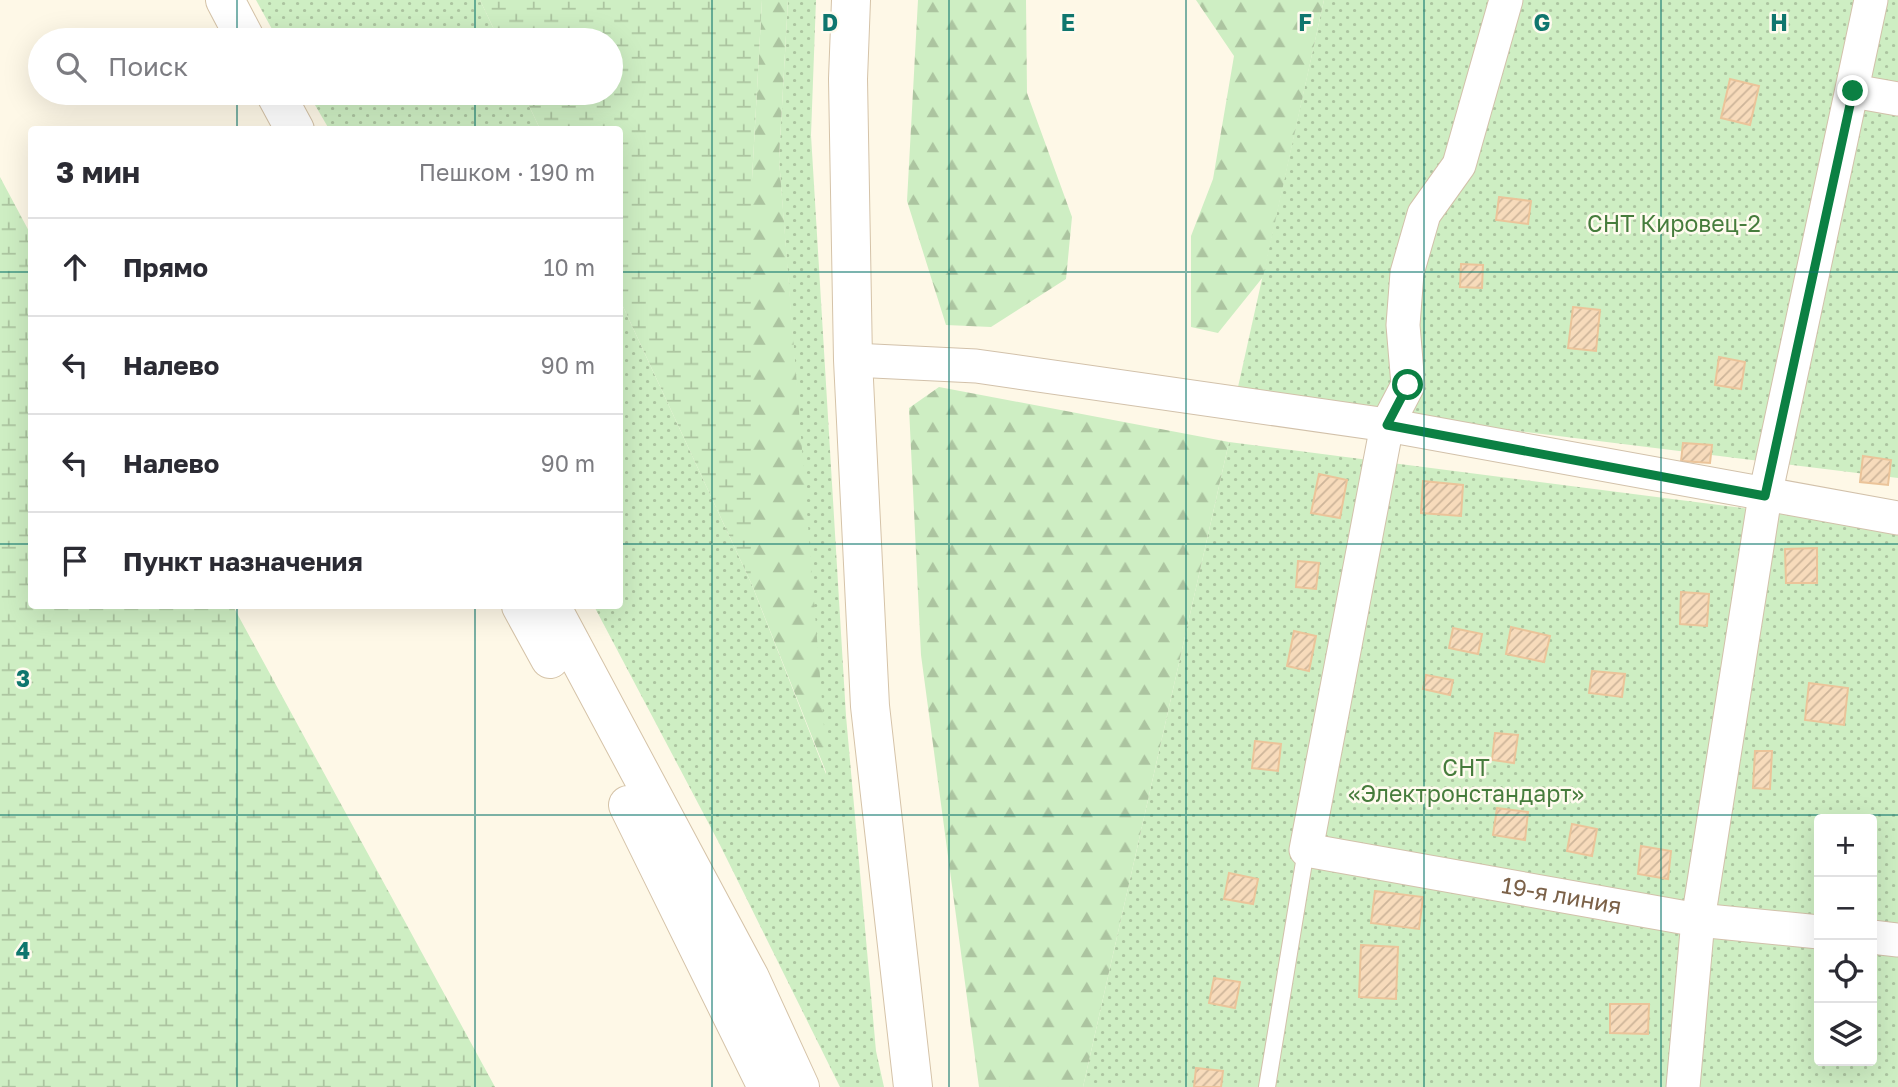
<!DOCTYPE html>
<html lang="ru">
<meta charset="utf-8">
<style>
:root{--surface:#fff;--page:#f2f2f3;--text:#2b2b33;--muted:#7c7c81;--line:#e1e1e2}
body{margin:0;font-family:"Golos Text",sans-serif;background:var(--page);color:var(--text)}
.controls{position:absolute;right:21px;bottom:21px;display:grid;overflow:hidden;border-radius:7px;box-shadow:0 7px 28px #0002}
.controls button{width:63px;height:63px;display:grid;place-items:center;padding:0;border:0;border-bottom:2px solid var(--line);background:var(--surface);color:var(--text);font:35px sans-serif}
.stop{position:absolute;width:21px;height:21px;margin:-16px;border:5px solid #0b8043;border-radius:50%;background:#fff}
.stop.end{background:#0b8043;border-color:#fff;box-shadow:0 2px 7px #0008}
.list{margin:0;padding:0;list-style:none}
h2{display:flex;justify-content:space-between;align-items:center;height:91px;margin:0;padding:0 28px;font-size:30px}
h2 small{font-size:23px;font-weight:400;color:var(--muted)}
.list li{display:grid;grid-template-columns:46px 1fr auto;gap:21px;align-items:center;box-sizing:border-box;height:98px;padding:0 28px;border-top:2px solid var(--line)}
.list b{display:block;font-size:26px;white-space:nowrap}
.list em{font-size:23px;font-style:normal;color:var(--muted)}
.icon{flex:none;width:38px;height:38px;fill:none;stroke:currentColor;stroke-width:2;stroke-linecap:round;stroke-linejoin:round}
.map{position:relative;flex:none;width:1898px;height:1087px;overflow:hidden}
.search{position:absolute;background:var(--surface);box-shadow:0 7px 28px #0002;left:28px;top:28px;width:595px;height:77px;display:flex;align-items:center;gap:18px;box-sizing:border-box;padding:0 24px;border-radius:38px;color:var(--muted);font-size:26px}
.panel{position:absolute;background:var(--surface);box-shadow:0 7px 28px #0002;left:28px;top:126px;width:595px;height:483px;border-radius:7px}
.map>svg:first-child{display:block}
.green{fill:url(#green-dots);fill-rule:evenodd}
.forest{fill:url(#forest-firs)}
.wetland{fill:url(#wetland-marsh)}
.building{fill:url(#building-hatch);stroke:#ebc49a;stroke-width:2}
.lines{fill:none;stroke-linecap:round;stroke-linejoin:round}
.service-casing{stroke:#d2c1aa;stroke-width:18}
.minor-casing{stroke:#d2c1aa;stroke-width:35}
.secondary-casing{stroke:#d5c3a8;stroke-width:40}
.service{stroke:#fff;stroke-width:16}
.minor{stroke:#fff;stroke-width:33}
.secondary{stroke:#fff;stroke-width:38}
.route{stroke:#0b8043;stroke-width:9}
.grid{fill:none;stroke:#0f766e;stroke-width:2;stroke-opacity:0.55}
.labels{text-anchor:middle;stroke-width:5;stroke-linejoin:round;paint-order:stroke}
.park-label{font-size:23px;fill:#467c3c;stroke:#fffbef}
.street-label{font-size:23px;fill:#7b6148;stroke:#fffbef}
.grid-label{font-size:23px;text-anchor:middle;font-weight:bold;fill:#0f766e;stroke:#fffbef;stroke-width:5;stroke-linejoin:round;paint-order:stroke}
</style>
<div class="map">
<svg width="1898" height="1087" viewBox="0 0 1898 1087">
<defs>
<pattern id="green-dots" width="8" height="8" patternUnits="userSpaceOnUse" patternTransform="scale(1.75)"><rect width="8" height="8" fill="#ceeec3"/><path d="M2 2h.1M6 6h.1" fill="none" stroke="#acc4a0" stroke-width="1.8" stroke-linecap="round"/></pattern>
<pattern id="forest-firs" width="22" height="20" patternUnits="userSpaceOnUse" patternTransform="scale(1.75)"><rect width="22" height="20" fill="#ceeec3"/><path d="M5 1l3.5 6h-7zM16 11l3.5 6h-7z" fill="#acc4a0"/></pattern>
<pattern id="wetland-marsh" width="20" height="14" patternUnits="userSpaceOnUse" patternTransform="scale(1.75)"><rect width="20" height="14" fill="#ceeec3"/><path d="M1 5h8M5 5V1M11 12h8M15 12V8" fill="none" stroke="#acc4a0"/></pattern>
<pattern id="building-hatch" width="6" height="6" patternUnits="userSpaceOnUse" patternTransform="scale(1.75)"><rect width="6" height="6" fill="#f7dbbb"/><path d="M-1 1l2-2M0 6l6-6M5 7l2-2" fill="none" stroke="#cdb59a"/></pattern>
</defs>
<rect width="100%" height="100%" fill="#fef8e7"/>
<path class="green" d="M256 0H480L499 40H278Z
M788 0H816L811 135 846 716 876 1051 884 1087H840L719 843 594 606H620V300L752 585 826 774 779 159Z
M1324 0H1898V478L1236 396Z
M308 93H523L540 129H329Z
M1229 442 1898 528V1087H1083ZM1819 819H1872V1061H1819Z"/>
<path class="forest" d="M762 0H788L779 159 828 777 752 585V179Z
M918 0H1026L1027 93 1072 217 1066 279 991 327 946 325 907 201Z
M1196 0H1324L1263 277 1218 333 1191 327V236L1213 179 1234 56Z
M939 387 1229 442 1083 1087H979L921 655 909 408Z"/>
<path class="wetland" d="M480 0H762L752 179V585L620 300V130L540 129 523 93H611V40H499Z
M0 177 31 235 32 606H233L495 1087H0Z"/>
<path class="building" d="M1730 79 1759 86 1750 125 1721 118Z
M1499 197 1531 201 1528 224 1496 220Z
M1461 264 1483 265 1482 288 1460 287Z
M1573 307 1600 310 1596 351 1568 348Z
M1719 357 1745 362 1741 389 1715 385Z
M1683 443 1712 445 1710 463 1681 461Z
M1863 456 1891 460 1888 485 1860 482Z
M1319 474 1347 480 1340 518 1311 513Z
M1423 481 1463 485 1461 516 1421 513Z
M1817 548V583H1786L1785 549Z
M1298 561 1319 563 1316 589 1296 587Z
M1681 592 1709 594 1707 626 1680 624Z
M1511 627 1550 636 1544 662 1506 654Z
M1453 628 1482 634 1478 654 1449 648Z
M1294 631 1316 636 1309 671 1287 666Z
M1592 671 1625 674 1622 697 1589 693Z
M1426 675 1453 680 1450 695 1423 689Z
M1809 683 1848 688 1844 725 1805 720Z
M1495 733 1518 735 1514 763 1492 760Z
M1255 741 1281 744 1278 771 1252 768Z
M1755 751H1772L1770 789 1753 788Z
M1497 808 1528 812 1525 840 1493 835Z
M1572 824 1597 829 1592 856 1567 851Z
M1641 846 1671 851 1668 879 1638 874Z
M1229 873 1258 879 1253 904 1224 899Z
M1375 891 1423 897 1419 929 1371 923Z
M1361 945 1398 947 1396 999 1359 997Z
M1214 978 1240 982 1235 1008 1209 1003Z
M1610 1004H1649L1648 1034 1610 1033Z
M1196 1068 1223 1071 1221 1087H1194Z"/>
<g class="lines">
<defs>
<path id="service" d="M1267 1087 1306 850"/>
<g id="minor">
<path id="s1" d="M1506 0 1459 165 1424 214 1407 273 1403 325 1408 385 1387 425 1306 850 1698 920 1819 932"/>
<path d="M1853 91 1898 99"/>
<path d="M853 360 976 366 1387 425 1898 518"/>
<path d="M1872 937 1898 940"/>
<path d="M1683 1087 1698 920 1765 496 1871 0"/>
</g>
<path id="secondary" d="M225 0 246 40
M851 0 848 79 853 360 870 706 913 1087
M275 93 295 130
M521 606 550 659
M551 606 750 978 800 1087
M628 805 767 1087"/>
</defs>
<use href="#service" class="service-casing"/>
<use href="#minor" class="minor-casing"/>
<use href="#secondary" class="secondary-casing"/>
<use href="#service" class="service"/>
<use href="#minor" class="minor"/>
<use href="#secondary" class="secondary"/>
</g>
<g class="lines">
<path class="route" d="M1408 385 1387 425 1765 496 1853 91"/>
</g>
<path class="grid" d="M237 0V40M475 0V40M712 0V1087M949 0V1087M1186 0V1087M1424 0V1087M1661 0V1087M237 93V130M475 93V130M0 272H32M620 272H1898M0 544H32M620 544H1898M237 606V1087M475 606V1087M0 815H1898"/>
<g class="labels">
<g class="park-label">
<text x="1674" y="232">СНТ Кировец-2</text>
<text x="1466" y="776">СНТ<tspan x="1466" dy="26">«Электронстандарт»</tspan></text>
</g>
<g class="street-label">
<text dy="8" stroke="none"><textPath href="#s1" startOffset="1143">19-я линия</textPath></text>
</g>
</g>
<g class="grid-label">
<text x="830" y="31">D</text>
<text x="1068" y="31">E</text>
<text x="1305" y="31">F</text>
<text x="1542" y="31">G</text>
<text x="1779" y="31">H</text>
<text x="23" y="687">3</text>
<text x="23" y="959">4</text>
</g>
</svg>
<div class="controls">
<button>+</button>
<button>−</button>
<button><svg class="icon" aria-label="locate" viewBox="0 0 24 24"><circle cx="12" cy="12" r="6"/><path d="M12 2v4M12 18v4M2 12h4M18 12h4"/></svg></button>
<button><svg class="icon" aria-label="layers" viewBox="0 0 24 24"><path d="M12 4l9 5-9 5-9-5zM3 14l9 5 9-5"/></svg></button>
</div>
<div class="stop" style="left:1408px;top:385px"></div>
<div class="stop end" style="left:1853px;top:91px"></div>
<div class="search"><svg class="icon" aria-label="search" viewBox="0 0 24 24"><circle cx="10" cy="10" r="6"/><path d="M15 15l6 6"/></svg>Поиск</div>
<section class="panel">
<h2>3 мин<small>Пешком · 190 m</small></h2>
<ul class="list">
<li><svg class="icon" aria-label="ahead" viewBox="0 0 24 24"><path d="M12 20V5M6 11l6-6 6 6"/></svg><div><b>Прямо</b></div><em>10 m</em></li>
<li><svg class="icon" aria-label="left" viewBox="0 0 24 24"><path d="M17 20v-9H6M10 6l-5 5 5 5"/></svg><div><b>Налево</b></div><em>90 m</em></li>
<li><svg class="icon" aria-label="left" viewBox="0 0 24 24"><path d="M17 20v-9H6M10 6l-5 5 5 5"/></svg><div><b>Налево</b></div><em>90 m</em></li>
<li><svg class="icon" aria-label="arrive" viewBox="0 0 24 24"><path d="M6 21V4h12l-3 4 3 4H6"/></svg><div><b>Пункт назначения</b></div></li>
</ul>
</section>
</div>
